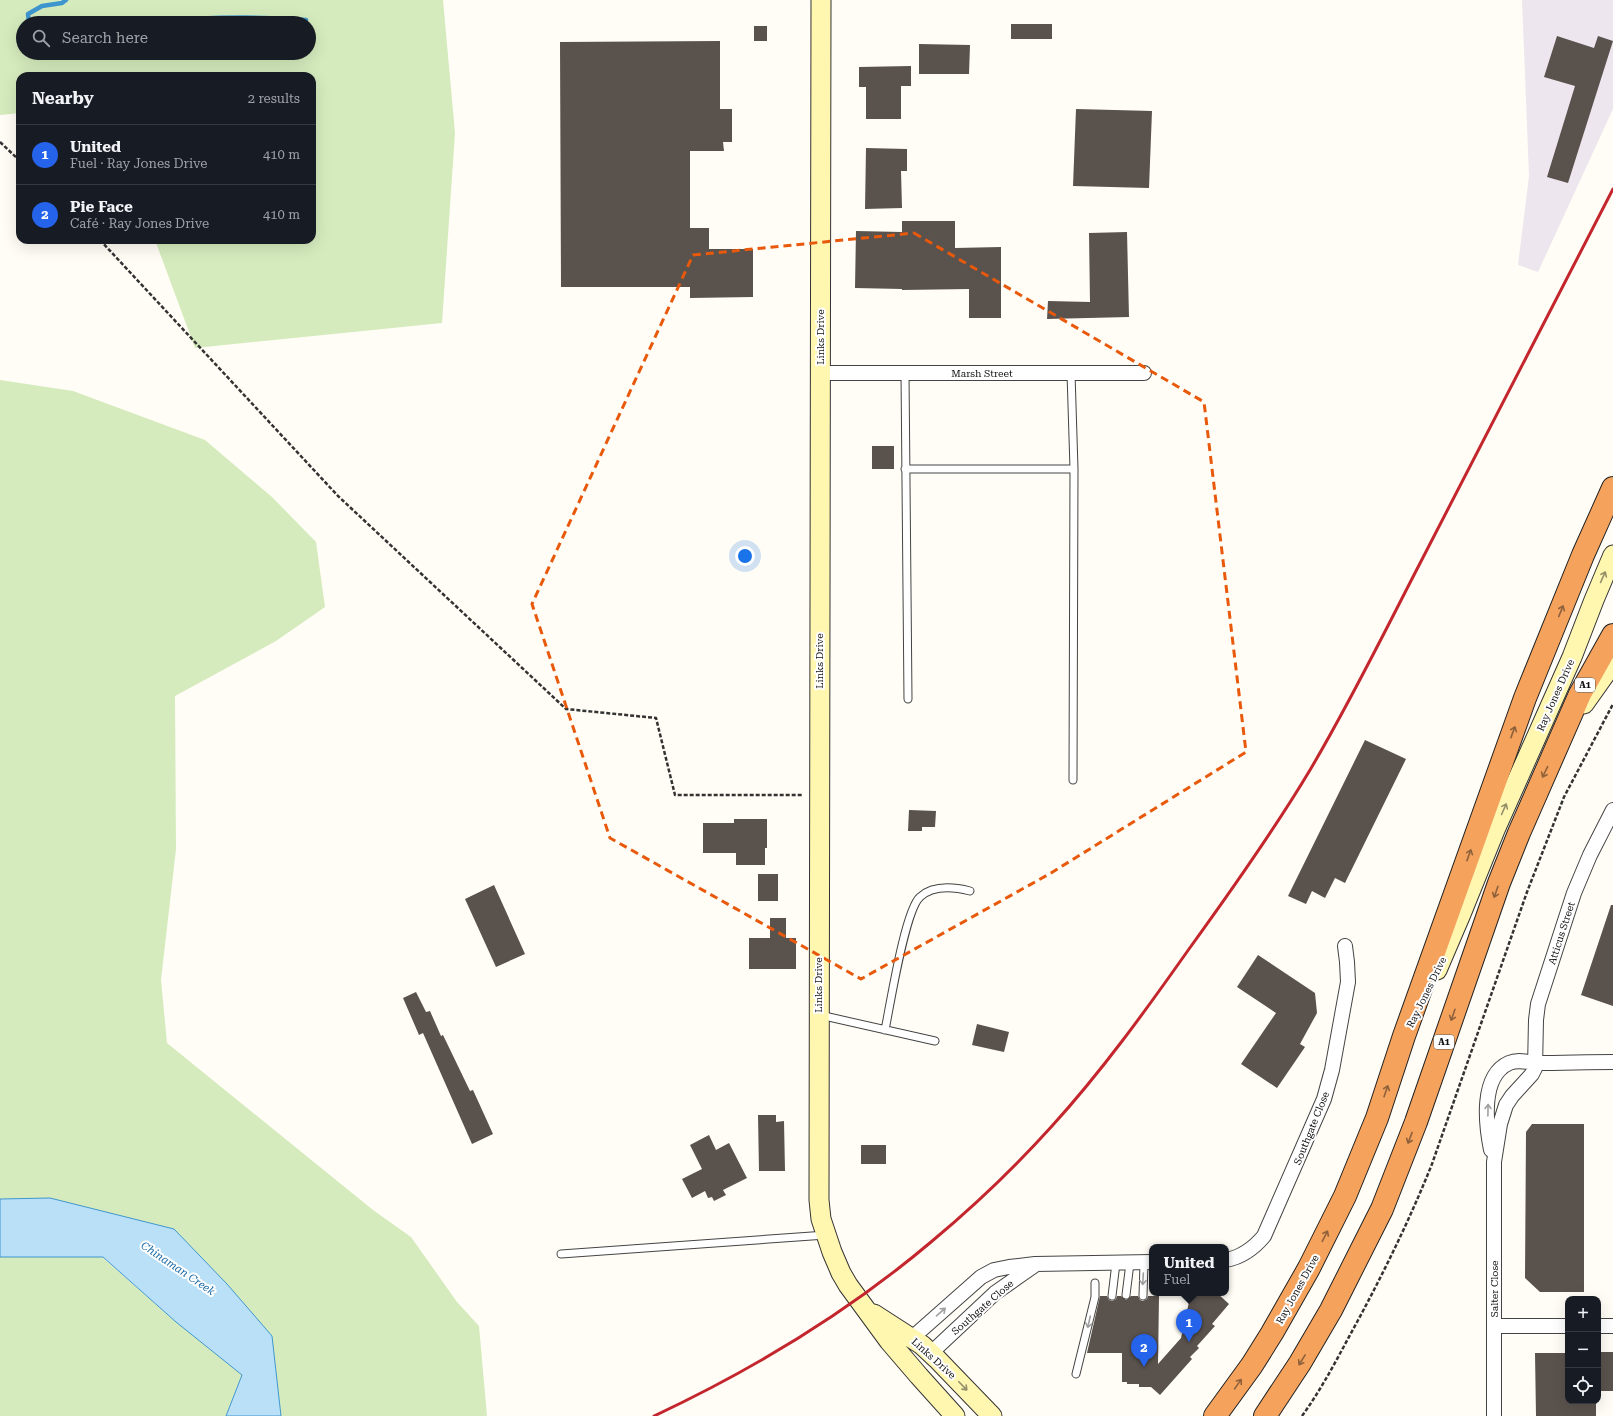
<!DOCTYPE html>
<meta charset="utf-8">
<style>
:root{--surface:#171b24;--page:#20242c;--text:#f1f3f6;--muted:#9ea1a6;--line:#363941;--accent:#2563eb}
body{margin:0;font-family:"Roboto Serif",serif;background:var(--page);color:var(--text)}
.controls{position:absolute;right:12px;bottom:12px;display:grid;overflow:hidden;border-radius:8px;box-shadow:0 4px 16px #0002}
.controls button{width:36px;height:36px;display:grid;place-items:center;padding:0;border:0;border-bottom:1px solid var(--line);background:var(--surface);color:var(--text);font:20px sans-serif}
.you{position:absolute;left:745px;top:556px;width:14px;height:14px;margin:-10px;border:3px solid #fff;border-radius:50%;background:#1a73e8;box-shadow:0 0 0 6px #1a73e833}
.badge{display:grid;place-items:center;width:26px;height:26px;border-radius:50%;background:var(--accent);color:#fff;font-size:13px;font-weight:700}
.pin{position:absolute;translate:-50% -33px;filter:drop-shadow(0 1px 2px #0008)}
.pin::after{content:'';position:absolute;top:21px;width:14px;height:12px;background:inherit;clip-path:polygon(0 0,100% 0,50% 100%)}
.popup{position:absolute;left:1149px;top:1244px;width:80px;height:52px;box-sizing:border-box;display:grid;place-content:center;border-radius:8px;background:var(--surface);filter:drop-shadow(0 1px 3px #0005);font-size:13px;white-space:nowrap;color:var(--muted)}
.popup b{font-size:15px;color:var(--text)}
.popup::after{content:'';position:absolute;left:50%;top:100%;margin-left:-8px;border:8px solid transparent;border-top-color:var(--surface)}
.list{margin:0;padding:0;list-style:none}
h2{display:flex;justify-content:space-between;align-items:center;height:52px;margin:0;padding:0 16px;font-size:17px}
h2 small{font-size:13px;font-weight:400;color:var(--muted)}
.list li{display:grid;grid-template-columns:26px 1fr auto;gap:12px;align-items:center;box-sizing:border-box;height:60px;padding:0 16px;border-top:1px solid var(--line)}
.list b{display:block;font-size:15px;white-space:nowrap}
.list p{margin:0;font-size:13px;white-space:nowrap;color:var(--muted)}
.list em{font-size:13px;font-style:normal;color:var(--muted)}
.icon{flex:none;width:22px;height:22px;fill:none;stroke:currentColor;stroke-width:2;stroke-linecap:round;stroke-linejoin:round}
.map{position:relative;flex:none;width:1613px;height:1416px;overflow:hidden}
.search{position:absolute;background:var(--surface);box-shadow:0 4px 16px #0002;left:16px;top:16px;width:300px;height:44px;display:flex;align-items:center;gap:10px;box-sizing:border-box;padding:0 14px;border-radius:22px;color:var(--muted);font-size:15px}
.panel{position:absolute;background:var(--surface);box-shadow:0 4px 16px #0002;left:16px;top:72px;width:300px;height:172px;border-radius:12px}
.map>svg:first-child{display:block}
.industrial{fill:#eee6ef}
.green{fill:#d5ebbd;fill-rule:evenodd}
.water{fill:#b9e0f7;stroke:#3f96cf}
.lines{fill:none;stroke-linecap:round;stroke-linejoin:round}
.stream{stroke:#3f96cf;stroke-width:4.5}
.building{fill:#5a524d}
.lane-casing{stroke:#444;stroke-width:9}
.street-casing{stroke:#444;stroke-width:16}
.secondary-casing{stroke:#333;stroke-width:21}
.highway-casing{stroke:#222;stroke-width:24}
.path{stroke:#333;stroke-width:2.5;stroke-dasharray:4 2;stroke-linecap:butt}
.lane{stroke:#fff;stroke-width:7}
.street{stroke:#fff;stroke-width:14}
.secondary{stroke:#fff6b0;stroke-width:19}
.highway{stroke:#f5a25d;stroke-width:22}
.rail{stroke:#c4262e;stroke-width:3}
.oneway{stroke:#948f68}
.oneway2{stroke:#8e613b}
.oneway3{stroke:#a0a0a0}
.marked{fill:none;stroke:#e8590c;stroke-width:3;stroke-dasharray:8 5;stroke-linejoin:round}
.labels{text-anchor:middle;stroke-width:4;stroke-linejoin:round;paint-order:stroke}
.shield{fill:#fff;stroke:#585858;stroke-width:1}
.shield-label{font-size:9px;font-weight:bold;fill:#111}
.street-label{font-size:10px;fill:#111;stroke:#fff}
.water-label{font-size:11px;font-style:italic;fill:#1768a6;stroke:#fff}
</style>
<div class="map">
<svg width="1613" height="1416" viewBox="0 0 1613 1416">
<rect width="100%" height="100%" fill="#fffdf5"/>
<path class="industrial" d="M1522 0H1613V109L1538 272 1518 265 1529 176Z"/>
<path class="green" d="M0 0H443L455 133 442 323 195 348 155 240H312V76H20V113L0 115ZM23 23H309V53H23Z
M0 380 73 391 205 440 272 497 316 542 325 607 276 641 175 696 176 849 161 980 167 1043 373 1210 411 1237 457 1302 479 1326 487 1416H281L272 1336 0 1199Z
M0 1257H102L176 1322 242 1375 226 1416H0Z"/>
<path class="water" d="M50 1198 174 1229 227 1284 272 1336 281 1416H226L242 1375 176 1322 103 1257H0V1199Z"/>
<g class="lines">
<path class="stream" d="M29 23 28 14 42 6 62 3 66 0
M151 23C202 17 254 16 306 20"/>
</g>
<path class="building" d="M1011 24H1052V39H1011Z
M754 26H767V41H754Z
M1557 36 1594 48 1598 36 1613 41 1568 183 1547 177 1575 86 1544 77Z
M720 41V109H732V142H723L724 151H690V228H709V249H753V297L690 298V287H561L560 42Z
M919 44 970 45 969 74H919Z
M911 66V86H901V119H866V87H859V67Z
M1076 109 1152 111 1149 188 1073 186Z
M866 148 907 149V171H901L902 208 865 209Z
M902 221H955V248L1001 247V318H969V289L902 290V289L855 288 856 231 902 232Z
M1127 232 1129 317 1047 319 1048 301 1090 302 1089 233Z
M872 446H894V469H872Z
M1365 740 1406 759 1345 883 1335 878 1325 898 1312 891 1306 904 1288 896Z
M909 810 936 811 935 827H922V831H908Z
M734 819H767V848H765V865H736V853H703V823H734Z
M758 874H778V901H758Z
M494 885 525 954 496 967 465 899Z
M1611 905H1613V1006L1581 995Z
M770 918H786V938H796V969H749V938H770Z
M1258 955 1315 993 1317 1013 1300 1044 1305 1047 1277 1088 1241 1064 1276 1013 1237 987Z
M416 992 426 1012 430 1011 441 1036 443 1035 470 1091 473 1090 493 1134 472 1144 423 1033 419 1035 403 998Z
M977 1024 1009 1032 1004 1052 972 1045Z
M758 1115H776V1122L784 1121 785 1171H759Z
M1532 1124H1584V1292H1540L1525 1278 1526 1132Z
M709 1135 716 1150 729 1143 747 1178 723 1190 726 1195 714 1201 712 1197 708 1198 705 1191 692 1198 682 1179 702 1169 690 1145Z
M861 1145H886V1164H861Z
M1191 1293H1217L1229 1304 1212 1324 1215 1326 1197 1346 1199 1348 1190 1357 1192 1359 1160 1395 1151 1387H1139V1384H1127V1382H1122V1353H1087L1100 1296H1107L1109 1300 1112 1301 1116 1299 1117 1296H1121L1126 1300 1131 1296H1138L1140 1300 1143 1301 1147 1299 1148 1296H1159L1158 1364 1181 1338Z
M1598 1352H1613V1391H1598Z
M1535 1353H1568V1401H1596V1416H1536Z"/>
<g class="lines">
<defs>
<path id="lane" d="M905 373 908 699
M1071 373 1074 469 1073 780
M905 469H1074
M820 1015 935 1041
M885 1030C890 1006 905 910 920 897 933 885 954 887 970 891
M561 1254 826 1235
M1126 1295 1130 1263
M1112 1296 1116 1263
M1143 1296 1144 1263
M1076 1374 1095 1297V1283"/>
<path id="street" d="M819 373H1144
M1491 1150C1486 1125 1480 1076 1509 1063 1518 1059 1527 1062 1536 1063 1562 1063 1588 1062 1613 1062
M1226 1260C1242 1257 1254 1248 1264 1236L1324 1099 1332 1070 1348 982 1347 962 1345 946
M1494 1326H1568
M1598 1326H1613
M912 1338 981 1277 994 1270 1009 1267 1035 1264 1152 1262
M931 1353 995 1293 1035 1265
M1494 1416V1162L1500 1124 1506 1105 1512 1096 1532 1074 1535 1068 1536 1020 1538 1004 1574 893 1590 855 1613 810"/>
<path id="secondary" d="M821 0 819 1200 821 1219 832 1252 841 1273 848 1285 889 1341 919 1376 955 1416
M1584 704 1613 663
M1437 970 1461 914 1495 830 1572 657 1594 600 1613 555
M874 1314 922 1345 937 1359 992 1416"/>
<path id="highway" d="M1215 1416 1252 1365 1272 1333 1309 1268 1345 1196 1377 1118 1404 1036 1525 698 1583 555 1613 488
M1265 1416 1300 1363 1331 1310 1382 1209 1416 1122 1499 883 1519 833 1580 694 1613 635"/>
</defs>
<use href="#lane" class="lane-casing"/>
<use href="#street" class="street-casing"/>
<use href="#secondary" class="secondary-casing"/>
<use href="#highway" class="highway-casing"/>
<path class="path" d="M0 142 20 161
M100 240 338 496 566 709 656 718 675 795H803
M1302 1416C1323 1387 1339 1355 1356 1324 1384 1272 1410 1219 1432 1164L1527 892 1564 797 1613 704"/>
<use href="#lane" class="lane"/>
<use href="#street" class="street"/>
<use href="#secondary" class="secondary"/>
<use href="#highway" class="highway"/>
<path class="rail" d="M654 1416C752 1370 847 1313 931 1242 973 1207 1015 1167 1052 1126 1102 1071 1146 1010 1189 949 1231 891 1273 832 1310 770 1348 706 1381 639 1415 573 1482 445 1548 317 1613 189"/>
</g>
<defs><path id="oneway-shaft" d="M-6 0H5M1.5-3L5.5 0L1.5 3" fill="none" stroke-width="1.6" stroke-linecap="round" stroke-linejoin="round"/></defs>
<g class="oneway">
<use href="#oneway-shaft" transform="translate(1603 577) rotate(-66)"/>
<use href="#oneway-shaft" transform="translate(1504 809) rotate(-66)"/>
<use href="#oneway-shaft" transform="translate(963 1386) rotate(46)"/>
</g>
<g class="oneway2">
<use href="#oneway-shaft" transform="translate(1561 611) rotate(-68)"/>
<use href="#oneway-shaft" transform="translate(1513 732) rotate(-70)"/>
<use href="#oneway-shaft" transform="translate(1545 772) rotate(116)"/>
<use href="#oneway-shaft" transform="translate(1469 855) rotate(-70)"/>
<use href="#oneway-shaft" transform="translate(1496 892) rotate(109)"/>
<use href="#oneway-shaft" transform="translate(1453 1015) rotate(109)"/>
<use href="#oneway-shaft" transform="translate(1386 1091) rotate(-71)"/>
<use href="#oneway-shaft" transform="translate(1410 1138) rotate(111)"/>
<use href="#oneway-shaft" transform="translate(1325 1236) rotate(-63)"/>
<use href="#oneway-shaft" transform="translate(1302 1360) rotate(122)"/>
<use href="#oneway-shaft" transform="translate(1238 1384) rotate(-55)"/>
</g>
<g class="oneway3">
<use href="#oneway-shaft" transform="translate(1488 1110) rotate(-89)"/>
<use href="#oneway-shaft" transform="translate(1143 1279) rotate(93)"/>
<use href="#oneway-shaft" transform="translate(941 1312) rotate(-41)"/>
<use href="#oneway-shaft" transform="translate(1089 1322) rotate(103)"/>
</g>
<path class="marked" d="M914 233 1204 402 1246 752 1051 873 861 979 610 838 532 604 693 255Z"/>
<g class="labels">
<g class="shield">
<rect x="1575" y="678" width="20" height="14" rx="3"/>
<rect x="1434" y="1035" width="20" height="14" rx="3"/>
</g>
<g class="shield-label">
<text x="1585" y="688">A1</text>
<text x="1444" y="1045">A1</text>
</g>
<g class="street-label">
<text transform="translate(820 337) rotate(-90)" y="4">Links Drive</text>
<text x="982" y="377">Marsh Street</text>
<text transform="translate(819 661) rotate(-90)" y="4">Links Drive</text>
<text transform="translate(1555 695) rotate(-66)" y="4">Ray Jones Drive</text>
<text transform="translate(1561 933) rotate(-72)" y="4">Atticus Street</text>
<text transform="translate(818 985) rotate(-90)" y="4">Links Drive</text>
<text transform="translate(1426 992) rotate(-64)" y="4">Ray Jones Drive</text>
<text transform="translate(1311 1128) rotate(-68)" y="4">Southgate Close</text>
<text transform="translate(1297 1289) rotate(-61)" y="4">Ray Jones Drive</text>
<text transform="translate(1494 1289) rotate(-90)" y="4">Salter Close</text>
<text transform="translate(982 1307) rotate(-41)" y="4">Southgate Close</text>
<text transform="translate(934 1358) rotate(42)" y="4">Links Drive</text>
</g>
<g class="water-label">
<text transform="translate(178 1268) rotate(34)" y="4">Chinaman Creek</text>
</g>
</g>
</svg>
<div class="controls">
<button>+</button>
<button>−</button>
<button><svg class="icon" aria-label="locate" viewBox="0 0 24 24"><circle cx="12" cy="12" r="6"/><path d="M12 2v4M12 18v4M2 12h4M18 12h4"/></svg></button>
</div>
<div class="you"></div>
<div class="pin badge" style="left:1189px;top:1342px">1</div>
<div class="popup"><b>United</b>Fuel</div>
<div class="pin badge" style="left:1144px;top:1367px">2</div>
<div class="search"><svg class="icon" aria-label="search" viewBox="0 0 24 24"><circle cx="10" cy="10" r="6"/><path d="M15 15l6 6"/></svg>Search here</div>
<section class="panel">
<h2>Nearby<small>2 results</small></h2>
<ul class="list">
<li><span class="badge">1</span><div><b>United</b><p>Fuel · Ray Jones Drive</p></div><em>410 m</em></li>
<li><span class="badge">2</span><div><b>Pie Face</b><p>Café · Ray Jones Drive</p></div><em>410 m</em></li>
</ul>
</section>
</div>
